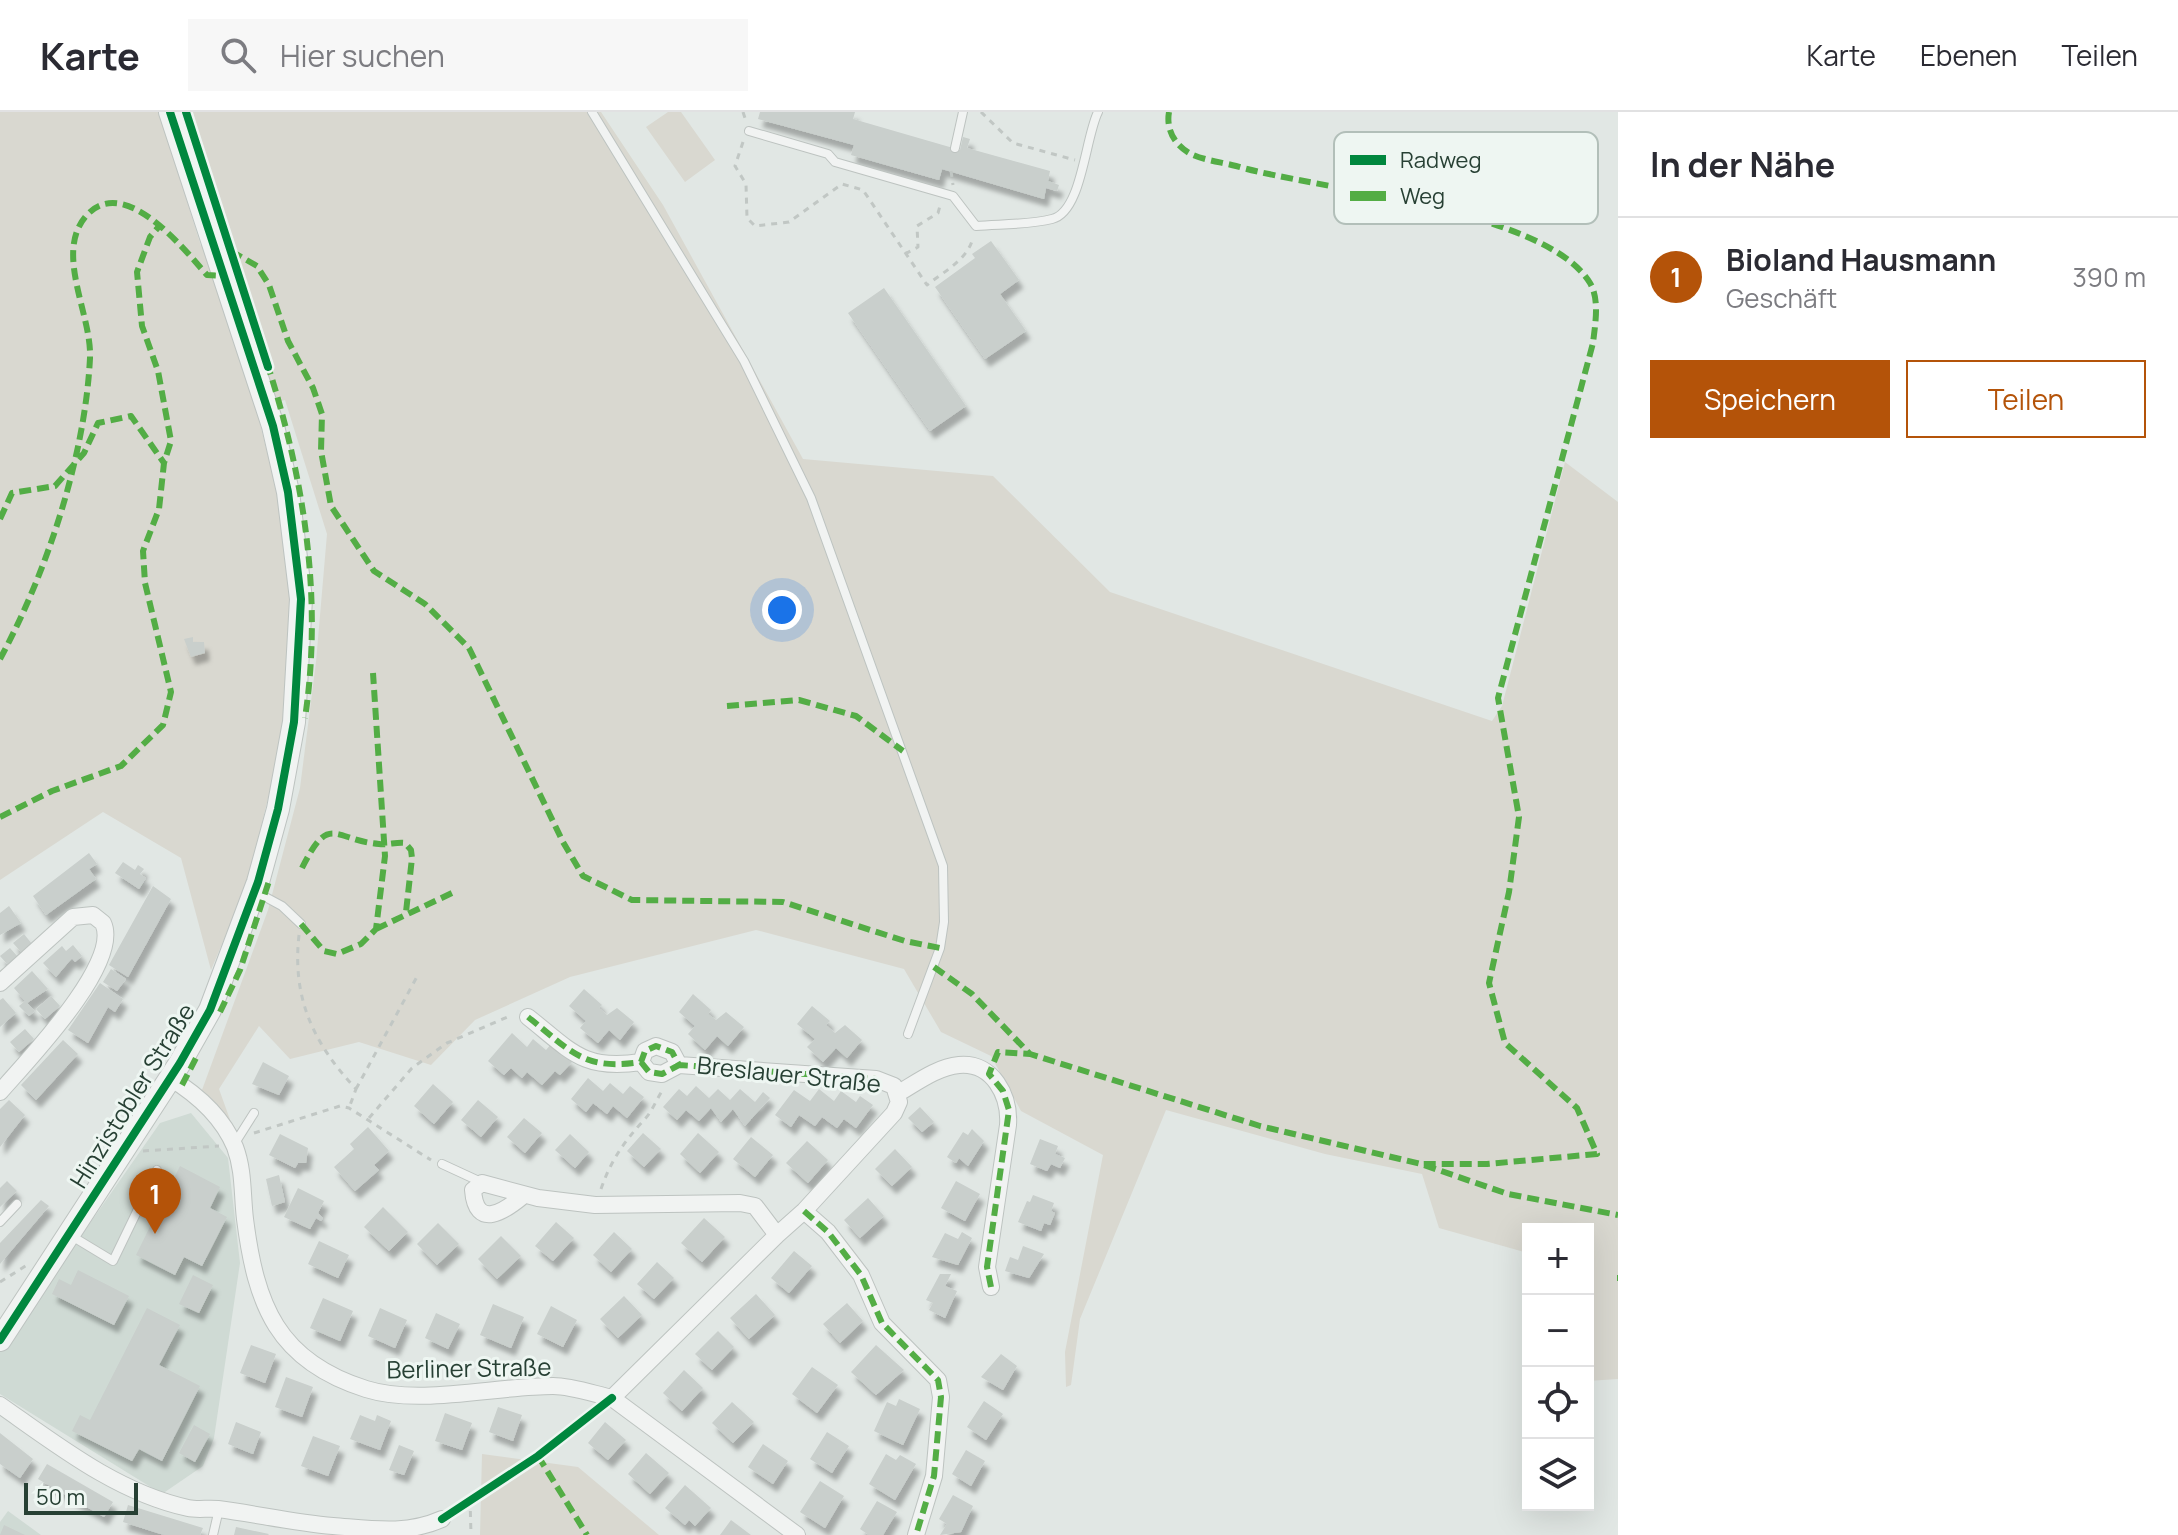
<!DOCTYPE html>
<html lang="de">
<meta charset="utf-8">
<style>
:root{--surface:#fff;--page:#f7f7f7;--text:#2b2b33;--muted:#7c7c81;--line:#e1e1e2;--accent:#b45309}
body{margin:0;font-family:Manrope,sans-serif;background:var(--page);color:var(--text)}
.controls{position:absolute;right:24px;bottom:24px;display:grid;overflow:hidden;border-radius:0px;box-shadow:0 8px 32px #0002}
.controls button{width:72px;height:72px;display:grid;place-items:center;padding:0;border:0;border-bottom:2px solid var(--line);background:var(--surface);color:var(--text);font:40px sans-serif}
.scale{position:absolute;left:24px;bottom:20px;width:114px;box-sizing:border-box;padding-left:8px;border:4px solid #274034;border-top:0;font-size:22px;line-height:28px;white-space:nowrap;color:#274034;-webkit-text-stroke:6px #eef6f2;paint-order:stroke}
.you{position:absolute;left:782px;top:498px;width:28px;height:28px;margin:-20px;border:6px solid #fff;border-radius:50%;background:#1a73e8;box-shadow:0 0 0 12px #1a73e833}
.badge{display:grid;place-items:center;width:52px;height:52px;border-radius:50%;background:var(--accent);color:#fff;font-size:26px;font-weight:700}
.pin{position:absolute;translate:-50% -66px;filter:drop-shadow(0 2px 4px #0008)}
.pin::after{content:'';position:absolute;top:42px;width:28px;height:24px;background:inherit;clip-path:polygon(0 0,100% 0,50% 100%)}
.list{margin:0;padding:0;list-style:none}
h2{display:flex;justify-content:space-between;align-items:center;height:104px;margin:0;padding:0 32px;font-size:34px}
h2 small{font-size:26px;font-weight:400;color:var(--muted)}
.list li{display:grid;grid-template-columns:52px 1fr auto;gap:24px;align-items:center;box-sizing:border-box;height:120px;padding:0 32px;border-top:2px solid var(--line)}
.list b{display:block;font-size:30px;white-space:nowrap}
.list p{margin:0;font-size:26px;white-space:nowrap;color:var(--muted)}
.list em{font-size:26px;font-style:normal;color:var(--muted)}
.actions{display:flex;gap:16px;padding:24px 32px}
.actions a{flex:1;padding:18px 0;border:2px solid var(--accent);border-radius:0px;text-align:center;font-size:28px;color:var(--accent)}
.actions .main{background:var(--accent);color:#fff}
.icon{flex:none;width:44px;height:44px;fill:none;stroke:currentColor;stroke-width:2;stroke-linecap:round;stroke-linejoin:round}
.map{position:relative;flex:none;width:1618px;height:1423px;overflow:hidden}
header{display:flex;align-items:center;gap:48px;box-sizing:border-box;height:112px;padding:0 40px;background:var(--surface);border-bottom:2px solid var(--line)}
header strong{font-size:38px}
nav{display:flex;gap:44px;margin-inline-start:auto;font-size:28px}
.search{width:560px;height:72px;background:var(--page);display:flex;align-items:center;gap:20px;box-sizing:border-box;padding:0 28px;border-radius:0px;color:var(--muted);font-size:30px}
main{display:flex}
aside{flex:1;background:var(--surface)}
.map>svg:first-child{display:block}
.built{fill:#cfdad4}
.green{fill:#d9d8d0}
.building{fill:#c9cfcc;filter:url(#shadow)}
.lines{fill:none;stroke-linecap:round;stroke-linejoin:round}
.service-casing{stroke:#bdc3c0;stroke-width:10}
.minor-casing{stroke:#bdc3c0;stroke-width:18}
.tertiary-casing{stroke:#bdc3c0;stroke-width:24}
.path{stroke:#c1c7c4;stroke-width:3;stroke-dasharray:6 6;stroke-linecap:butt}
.service{stroke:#f1f3f2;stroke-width:8}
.minor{stroke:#f1f3f2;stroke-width:16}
.tertiary{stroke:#f1f3f2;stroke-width:22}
.quiet{stroke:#53ad45;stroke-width:6;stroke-dasharray:12 6;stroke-linecap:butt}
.cycleway-casing{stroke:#eef6f2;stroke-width:13}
.cycleway{stroke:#00873e;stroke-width:8}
.labels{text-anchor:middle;stroke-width:6;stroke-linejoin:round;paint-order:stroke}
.street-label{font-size:24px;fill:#274034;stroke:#eef6f2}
.key{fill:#eef6f2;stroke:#b2bfb9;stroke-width:2}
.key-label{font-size:22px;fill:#274034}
</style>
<header>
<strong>Karte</strong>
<div class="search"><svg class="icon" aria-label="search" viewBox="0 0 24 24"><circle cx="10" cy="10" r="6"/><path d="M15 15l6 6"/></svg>Hier suchen</div>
<nav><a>Karte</a><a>Ebenen</a><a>Teilen</a></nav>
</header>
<main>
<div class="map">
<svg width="1618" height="1423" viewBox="0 0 1618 1423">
<defs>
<filter id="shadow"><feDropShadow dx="4.5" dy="8" stdDeviation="2" flood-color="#0004"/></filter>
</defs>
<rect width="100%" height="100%" fill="#e1e7e4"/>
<path class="built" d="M191 1001 228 1046 240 1151 214 1326 203 1354 162 1382 0 1282V1240L160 1011Z
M8 1399 41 1423H0V1410Z"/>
<path class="green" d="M0 0H159L201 134 211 67 193 0H601L663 93 803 347 993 364 1110 480 1492 609 1502 594 1565 350 1618 390V1267L1588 1269V1117H1528V1141L1439 1116 1422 1062 1325 1042 1166 998 1080 1207 1071 1273 1066 1275 1065 1240 1103 1043 1021 999 991 944 941 920 904 857 756 818 570 865 475 908 431 953 359 930 290 947 259 914 219 977 233 1016 202 978 268 798 300 676 316 550 327 422 285 288 256 296 283 404 293 524 282 628 247 773 211 858 181 746 103 700 0 768Z
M668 0H681L715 48 685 70 646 15Z
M482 1342 578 1355 659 1423H480Z"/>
<path class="building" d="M760 0H855L853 7 960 38 963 25 970 27 967 36 1050 59 1048 69 1059 73 1057 79 1046 76 1044 87 942 57 939 68 851 43 854 33 758 7Z
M991 129 1019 168 1000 182 1026 219 985 247 935 175 975 146 972 142Z
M884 176 966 294 930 319 848 201Z
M193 525V530H204L205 541 191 545 184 527Z
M89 741 97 752 89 757 96 767 46 803 33 784Z
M123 750 135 758 138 753 144 757 140 762 146 766 139 777 115 761Z
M153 774 171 787 128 865 109 853Z
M9 794 21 811 0 823V801Z
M24 822 32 832 22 841 13 831Z
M73 833 82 844 75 850 72 846 56 865 43 851 62 834 66 839Z
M10 836 18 845 8 853 0 844Z
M111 857 126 867 117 879 103 870Z
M32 859 48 877 27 891 35 899 29 904 19 894 25 889 14 876Z
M100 871 123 887 115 900 108 895 88 931 68 918Z
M584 877 602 893 599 896 607 903 617 896 634 910 620 928 609 918 598 931 580 916 586 909 569 894Z
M693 882 711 898 708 902 716 908 726 900 744 915 728 934 717 924 705 938 688 922 695 914 679 900Z
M51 884 60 894 45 907 36 897Z
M3 886 16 901 0 915V888Z
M812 894 830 909 826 913 835 921 845 913 862 928 847 946 836 936 823 950 807 935 815 927 797 912Z
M25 917 34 927 19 940 10 930Z
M512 921 527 935 533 927 546 938 551 932 572 950 560 963 555 959 542 973 527 960 522 966 511 956 504 963 488 949Z
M63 928 78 942 36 988 21 973Z
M263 950 289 964 279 983 252 972Z
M588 966 603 979 610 971 623 982 630 974 644 985 627 1006 613 994 607 1002 593 991 586 1000 571 987Z
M433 972 453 990 434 1012 414 994Z
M696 974 709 986 718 977 730 988 740 977 755 990 763 980 770 986 745 1014 733 997 721 1010 711 996 699 1009 686 998 677 1008 663 995 679 977 687 984Z
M819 977 834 989 841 979 856 990 860 984 873 993 856 1016 844 1007 837 1016 822 1005 815 1014 799 1003 791 1015 775 1003 794 978 810 989Z
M9 988 25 1003 0 1035V997Z
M478 988 498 1005 481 1025 461 1008Z
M920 995 934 1010 922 1020 908 1006Z
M524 1006 542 1021 525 1041 507 1025Z
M368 1015 389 1039 374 1053 379 1058 355 1079 334 1055 354 1037 350 1032Z
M972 1017 984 1029 968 1054 959 1046 956 1051 947 1045 963 1020 968 1023Z
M643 1021 661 1037 644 1055 627 1039Z
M698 1021 719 1040 700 1061 680 1042Z
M280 1022 308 1036 306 1051H298L295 1056 269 1043Z
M570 1022 589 1040 575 1056 555 1038Z
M751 1025 773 1043 755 1065 733 1047Z
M1040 1027 1058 1034 1055 1042 1065 1046 1060 1056 1051 1052 1047 1059 1030 1052Z
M807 1029 828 1048 808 1071 786 1051Z
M895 1037 912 1055 892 1074 875 1057Z
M180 1054 220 1075 210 1096 227 1105 202 1154 184 1145 175 1163 136 1143Z
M279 1063 285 1090 272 1094 266 1067Z
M7 1069 17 1079 0 1095V1076Z
M956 1069 980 1082 965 1109 941 1096Z
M298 1076 324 1089 318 1101 323 1106 321 1109 316 1106 310 1117 284 1105Z
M1033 1083 1054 1091 1051 1099 1055 1101 1050 1113 1044 1111 1041 1119 1018 1110 1027 1089 1030 1090Z
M868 1086 884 1104 860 1126 844 1108Z
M41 1088 49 1094 0 1152V1131Z
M383 1095 408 1120 389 1139 364 1115Z
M704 1106 725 1125 702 1150 681 1131Z
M556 1110 574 1126 553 1149 535 1134Z
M438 1111 459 1132 437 1153 417 1132Z
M614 1120 632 1137 611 1160 593 1143Z
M962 1120 972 1126 958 1153 932 1145 945 1121 958 1127Z
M501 1124 521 1144 497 1167 478 1147Z
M319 1129 349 1143 338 1166 308 1152Z
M1023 1134 1044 1142 1029 1166 1005 1159 1010 1145 1018 1148Z
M794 1139 812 1154 789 1181 771 1166Z
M657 1150 674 1166 654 1187 637 1172Z
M78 1158 129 1184 114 1213 52 1182 59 1167 71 1173Z
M940 1162H951L945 1174 957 1179 945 1206 929 1198 933 1191 926 1188Z
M193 1163 213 1173 199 1201 179 1192Z
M756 1182 775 1203 749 1227 730 1206Z
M624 1184 642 1203 618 1226 600 1207Z
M323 1186 353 1199 340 1229 310 1216Z
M847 1191 863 1209 840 1231 823 1212Z
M493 1192 524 1205 511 1236 480 1223Z
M551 1194 577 1208 563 1235 537 1222Z
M147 1196 180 1213 159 1253 200 1274 162 1349 139 1337 132 1349 72 1319 80 1303 90 1308Z
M380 1196 407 1208 395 1236 368 1224Z
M436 1201 460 1212 448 1237 425 1226Z
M718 1219 734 1235 712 1258 695 1242Z
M251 1233 276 1242 265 1271 240 1261Z
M876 1233 904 1258 876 1283 851 1260Z
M1001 1242 1017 1254 1003 1278 981 1265Z
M812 1255 838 1273 817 1301 792 1282Z
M684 1258 703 1276 682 1299 663 1281Z
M286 1265 313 1275 302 1305 275 1295Z
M899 1287 920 1297 903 1333 874 1319 887 1290 896 1294Z
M984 1289 1003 1302 986 1328 967 1315Z
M732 1290 754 1310 733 1331 712 1311Z
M498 1295 522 1303 513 1329 489 1320Z
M445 1301 472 1311 462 1338 435 1329Z
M360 1303 375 1309 377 1303 391 1309 380 1338 350 1327Z
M236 1310 261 1320 253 1342 228 1332Z
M605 1310 626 1328 608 1348 588 1331Z
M194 1313 210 1322 195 1350 179 1341Z
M827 1320 849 1334 832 1361 810 1347Z
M0 1321 33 1347 20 1366 0 1352Z
M313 1324 340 1334 328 1364 301 1354Z
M763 1332 788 1349 773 1372 748 1355Z
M399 1333 414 1339 404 1363 389 1358Z
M966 1338 985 1349 971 1374 952 1362Z
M646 1341 669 1361 650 1382 628 1362Z
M886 1342 896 1348 900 1343 916 1352 895 1388 869 1372Z
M47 1352 113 1390 104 1405 38 1367Z
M820 1369 844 1384 825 1416 800 1400Z
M685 1373 711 1396 695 1414 689 1408 685 1413 665 1396Z
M953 1383 973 1394 961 1420 940 1423 947 1412 939 1407Z
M877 1389 897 1400 883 1423H869L860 1417Z
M128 1393 203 1416 200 1423H164L123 1410Z
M731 1408 751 1423H720Z
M4 1413 25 1423H0Z
M236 1415 269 1422 268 1423H234Z"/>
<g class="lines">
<defs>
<path id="service" d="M592 0 744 249 811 386 943 754 944 810 940 836 908 922
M749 19 828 42 835 50 953 84 976 114C1000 112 1028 113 1052 107 1082 100 1085 26 1098 0
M955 36 963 0
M256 780 282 794 301 812
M235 1031 254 1001
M442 1052 481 1070
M0 1110 17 1092
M70 1123 113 1149 157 1058
M213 1423 219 1397"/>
<path id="minor" d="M0 871 73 805 93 803 103 811C122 851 26 950 0 980
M528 905C571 939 583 959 641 950L645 939 656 934 672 940 679 953 876 967 894 974 899 990 894 1001 804 1099 777 1123
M641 950 649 960 662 962 679 953
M170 966C198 983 222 1004 235 1035 244 1059 242 1082 245 1107 256 1193 277 1249 366 1277 420 1294 495 1274 553 1274 572 1274 594 1282 612 1286L777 1123 755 1094 740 1091 595 1093 538 1086 482 1071 473 1078C476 1119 505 1099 524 1083
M897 982C916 971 937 955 959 953 993 950 1010 984 1008 1013L987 1155 991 1175
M804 1099 828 1120 861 1163 882 1211 938 1268 941 1285 934 1364 916 1423
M612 1286 797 1423
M0 1293C57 1333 118 1381 188 1396 197 1398 208 1396 218 1397 257 1402 294 1411 333 1414 372 1417 406 1423 442 1407"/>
<path id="tertiary" d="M0 1228 180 951 210 898 258 770 278 697 294 610 301 487 288 380 273 314 170 0"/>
</defs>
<use href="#service" class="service-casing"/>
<use href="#minor" class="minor-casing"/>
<use href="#tertiary" class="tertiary-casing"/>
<path class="path" d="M743 0 746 9
M981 0 1013 31 1075 48
M743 30 735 54 746 72 747 106 755 114 789 110 842 72 863 78 927 173C943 160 969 147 973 125
M951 59 953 73
M905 142 918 135 917 114 938 101 940 94
M299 823C292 886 313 931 356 977L349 996
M356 977 419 861
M369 1006 412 956 447 931 512 903
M254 1021 340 994 349 996 431 1048
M143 1039 219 1034
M601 1077C611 1048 624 1030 644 1008 652 1000 657 986 664 976
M0 1170 27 1153
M470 1387 471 1423"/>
<use href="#service" class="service"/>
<use href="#minor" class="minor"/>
<use href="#tertiary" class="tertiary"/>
<path class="quiet" d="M1169 0C1166 17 1174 32 1189 41 1202 48 1221 50 1236 54 1318 78 1545 97 1590 171 1600 188 1595 213 1593 231L1498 586 1519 705 1509 780 1489 871 1505 931 1577 996 1597 1042 1487 1052H1421
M231 139 257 154 269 173 288 229 313 276 322 302 321 339 331 394 374 459 425 492 469 536 563 730 583 764 632 788 783 790 905 829 940 836
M267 251C304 365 323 486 305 606
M0 407 12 381 55 374 84 341 98 311 131 304 164 351
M0 547C47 460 85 345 90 246 92 203 54 141 86 104 124 61 184 137 207 163L227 164
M727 594 799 588 856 604 903 639
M0 705 52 679 121 654 163 613 171 580 145 471 143 439 159 397 164 351 171 329 158 259 142 214 137 160 150 125 161 112
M302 756C330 700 333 728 379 732 388 733 396 730 405 731L411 738 412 746 406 800
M301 812 324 839 337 842 361 832 376 817 385 744 373 561
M376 817 452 781
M934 855 972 882 1030 942 1260 1014 1421 1052 1508 1082 1618 1103
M220 900 240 858 269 769
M528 905C571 939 583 959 641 950L645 939 656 934 672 940 679 953 876 967
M641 950 649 960 662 962 679 953
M182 973 196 946
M804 1099 828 1120 861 1163 882 1211 938 1268 941 1285 934 1364 916 1423
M1617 1166H1618
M991 1175 987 1155 1009 998 1003 979 989 962 998 940 1030 942
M538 1344 587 1423"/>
<defs>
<path id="cycleway" d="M186 0 268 255
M0 1228 180 951 210 898 258 770 278 697 294 610 301 487 288 380 273 314 170 0
M442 1407 538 1344 612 1286"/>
</defs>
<use href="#cycleway" class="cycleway-casing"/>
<use href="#cycleway" class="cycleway"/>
</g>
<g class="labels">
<g class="street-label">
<text transform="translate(789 963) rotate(6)" y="8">Breslauer Straße</text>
<text transform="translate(133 984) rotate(-58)" y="8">Hinzistobler Straße</text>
<text transform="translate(469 1257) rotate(-1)" y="8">Berliner Straße</text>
</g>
</g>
<rect x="1334" y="20" width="264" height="92" rx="12" class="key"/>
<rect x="1350" y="43" width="36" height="10" fill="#00873e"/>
<rect x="1350" y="79" width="36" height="10" fill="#53ad45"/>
<g class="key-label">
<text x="1400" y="56">Radweg</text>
<text x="1400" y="92">Weg</text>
</g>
</svg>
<div class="controls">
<button>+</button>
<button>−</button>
<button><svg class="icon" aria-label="locate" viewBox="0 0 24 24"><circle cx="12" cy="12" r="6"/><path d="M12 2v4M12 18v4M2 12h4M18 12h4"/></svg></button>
<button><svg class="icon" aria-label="layers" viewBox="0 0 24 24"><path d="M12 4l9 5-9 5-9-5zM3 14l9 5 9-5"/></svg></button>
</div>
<div class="scale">50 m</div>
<div class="you"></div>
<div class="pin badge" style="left:155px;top:1122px">1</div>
</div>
<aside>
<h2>In der Nähe<small></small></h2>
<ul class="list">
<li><span class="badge">1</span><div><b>Bioland Hausmann</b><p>Geschäft</p></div><em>390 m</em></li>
</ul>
<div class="actions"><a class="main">Speichern</a><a>Teilen</a></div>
</aside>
</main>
